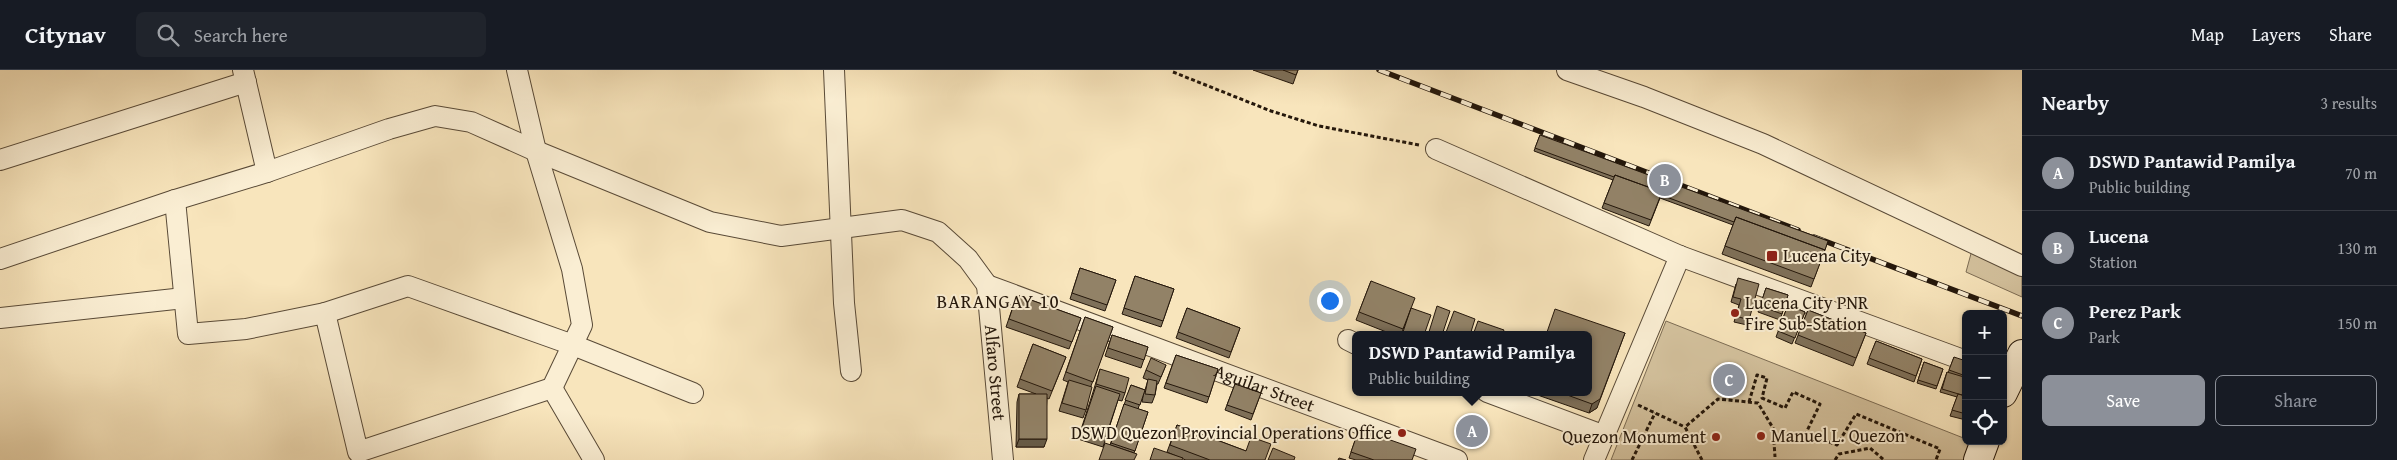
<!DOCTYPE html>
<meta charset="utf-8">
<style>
:root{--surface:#171b24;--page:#20242c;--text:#f1f3f6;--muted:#9ea1a6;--line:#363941;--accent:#8c9099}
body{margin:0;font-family:"Gentium Book Plus",serif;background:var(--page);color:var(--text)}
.controls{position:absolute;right:15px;bottom:15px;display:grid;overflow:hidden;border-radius:8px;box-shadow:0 1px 4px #0004}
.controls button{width:45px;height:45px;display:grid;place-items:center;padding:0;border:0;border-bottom:1px solid var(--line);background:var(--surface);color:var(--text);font:25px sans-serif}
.you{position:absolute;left:1329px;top:230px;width:18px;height:18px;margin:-12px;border:4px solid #fff;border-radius:50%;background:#1a73e8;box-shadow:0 0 0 8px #1a73e833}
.badge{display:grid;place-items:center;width:32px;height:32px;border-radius:50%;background:var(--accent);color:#fff;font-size:16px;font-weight:700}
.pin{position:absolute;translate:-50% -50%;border:2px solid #fff;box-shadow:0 1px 5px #0006}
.popup{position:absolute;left:1352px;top:261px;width:240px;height:65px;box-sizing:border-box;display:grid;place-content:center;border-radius:8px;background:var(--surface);filter:drop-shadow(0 1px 4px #0005);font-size:16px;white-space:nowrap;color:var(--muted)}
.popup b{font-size:19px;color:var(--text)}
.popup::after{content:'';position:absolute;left:50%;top:100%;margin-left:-10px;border:10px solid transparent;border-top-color:var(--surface)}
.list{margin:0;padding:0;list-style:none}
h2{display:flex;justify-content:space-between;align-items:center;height:65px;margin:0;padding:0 20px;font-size:21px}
h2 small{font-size:16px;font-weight:400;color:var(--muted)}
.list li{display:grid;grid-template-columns:32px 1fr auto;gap:15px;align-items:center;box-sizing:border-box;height:75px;padding:0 20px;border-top:1px solid var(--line)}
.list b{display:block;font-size:19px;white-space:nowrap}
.list p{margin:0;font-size:16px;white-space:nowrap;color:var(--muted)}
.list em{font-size:16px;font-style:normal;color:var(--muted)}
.actions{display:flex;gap:10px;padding:15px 20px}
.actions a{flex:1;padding:11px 0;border:1px solid var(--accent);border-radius:8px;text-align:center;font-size:18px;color:var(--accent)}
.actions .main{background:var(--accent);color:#fff}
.icon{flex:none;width:28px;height:28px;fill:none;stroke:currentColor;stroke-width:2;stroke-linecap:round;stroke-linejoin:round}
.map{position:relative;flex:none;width:2022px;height:390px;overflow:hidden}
header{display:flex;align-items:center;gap:30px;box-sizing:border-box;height:70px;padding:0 25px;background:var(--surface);border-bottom:1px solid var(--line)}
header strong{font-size:24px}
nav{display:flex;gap:28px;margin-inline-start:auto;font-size:18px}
.search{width:350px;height:45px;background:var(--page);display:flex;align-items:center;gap:12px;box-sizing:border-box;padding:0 18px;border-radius:8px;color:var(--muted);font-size:19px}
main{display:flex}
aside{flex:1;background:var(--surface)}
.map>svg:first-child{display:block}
.green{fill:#d4c29e;stroke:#7c6c54}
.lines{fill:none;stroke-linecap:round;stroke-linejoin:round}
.street-casing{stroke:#594a37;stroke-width:22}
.secondary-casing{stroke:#24170b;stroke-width:30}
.path{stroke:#24170b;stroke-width:3;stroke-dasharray:4 2.5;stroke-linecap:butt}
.street{stroke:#faeed3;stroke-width:20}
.secondary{stroke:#faeed3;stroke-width:28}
.rail-casing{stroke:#24170b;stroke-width:5.5}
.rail{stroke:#faeed3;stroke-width:4;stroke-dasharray:11;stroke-linecap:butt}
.wall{fill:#7e7059;stroke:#24170b}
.shaded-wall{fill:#665b48;stroke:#24170b}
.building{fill:#928267;stroke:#24170b}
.poi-dot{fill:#8f2418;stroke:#faeed3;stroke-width:2}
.labels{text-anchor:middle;stroke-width:4;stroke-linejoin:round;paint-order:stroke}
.poi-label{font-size:18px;fill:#24170b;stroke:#faeed3;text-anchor:start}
.street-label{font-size:18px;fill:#24170b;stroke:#faeed3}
.neighbourhood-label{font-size:19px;letter-spacing:1px;fill:#24170b;stroke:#faeed3}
</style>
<header>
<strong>Citynav</strong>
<div class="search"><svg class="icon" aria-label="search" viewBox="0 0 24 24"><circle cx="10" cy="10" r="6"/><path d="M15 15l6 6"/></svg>Search here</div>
<nav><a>Map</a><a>Layers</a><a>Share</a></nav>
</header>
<main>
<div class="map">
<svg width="2022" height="390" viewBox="0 0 2022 390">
<rect width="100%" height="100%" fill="#f8e5bc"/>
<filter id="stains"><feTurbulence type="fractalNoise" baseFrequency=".004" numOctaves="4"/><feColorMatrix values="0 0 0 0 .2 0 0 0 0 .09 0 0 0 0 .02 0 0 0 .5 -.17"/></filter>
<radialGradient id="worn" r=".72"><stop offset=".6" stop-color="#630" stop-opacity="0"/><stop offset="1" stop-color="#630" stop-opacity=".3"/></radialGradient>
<path class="green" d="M1972 180 2022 200V227L1966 202Z
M1666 251 1966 369V371H1973L1965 390H1611Z"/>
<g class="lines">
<defs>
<g id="street">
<path d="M243 0 267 102"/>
<path d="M834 0 844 233 851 301"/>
<path d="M1567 0 1644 27 1763 74 2022 196"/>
<path d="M1436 79 1680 186 1966 291"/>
<path d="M0 90 246 12"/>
<path d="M175 130 188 264 246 259 325 243 358 382 552 318 582 255 572 199 536 81 517 0"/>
<path d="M0 189 175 130 267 102 389 59 435 46 471 52 536 81 710 152 781 166 902 150 938 162 968 189 987 215"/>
<path id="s1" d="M987 215 1457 390"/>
<path id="s2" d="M987 215 1003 390"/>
<path d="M325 243 408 216 573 275 693 323"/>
<path d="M0 248 184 228"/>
<path d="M1348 270 1356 274"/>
<path d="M552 318 594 390"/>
<path d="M1487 322 1605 366"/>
<path d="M1594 390 1680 186"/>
</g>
<path id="secondary" d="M2003 323 2022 284
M1978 390 1985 371"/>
</defs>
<use href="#street" class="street-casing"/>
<use href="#secondary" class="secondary-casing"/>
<path class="path" d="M1173 2 1271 41 1319 56 1419 75
M1749 332 1757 305 1767 308 1762 328 1785 338 1793 322 1820 334 1806 363 1837 375 1856 344 1940 379 1936 390
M1638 335 1685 357
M1632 390 1655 343
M1702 390 1685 357 1718 329 1758 333 1773 358 1775 387
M1835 390 1839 384 1870 378 1884 390"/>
<use href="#street" class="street"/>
<use href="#secondary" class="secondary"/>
<defs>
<path id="rail" d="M1379 0 1798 160
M1814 167 2022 246"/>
</defs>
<use href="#rail" class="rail-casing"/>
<use href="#rail" class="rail"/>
</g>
<path class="wall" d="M1253 0H1298L1293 14Z
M1540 65 1828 171 1811 217 1722 184 1733 155 1660 128 1649 156 1602 138 1613 110 1534 81Z
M1080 198 1116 210 1105 241 1070 229Z
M1135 206 1174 219 1161 257 1122 244Z
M1371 211 1411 238 1401 265H1394L1356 250Z
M1736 214 1749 250 1747 255 1734 252 1739 235 1731 232Z
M1766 218 1788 225 1780 250 1758 242Z
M1017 225 1081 248 1069 279 1006 257Z
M1788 235 1805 242 1792 274 1776 267Z
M1187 238 1240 258 1229 288 1176 268Z
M1808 240 1866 263 1853 296 1795 273Z
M1085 247 1113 257 1091 316 1086 340 1083 348 1059 341 1068 312 1063 310Z
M1112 265 1148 277 1141 298 1105 286Z
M1876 271 1922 289 1914 312 1867 294Z
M1033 274 1066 287 1049 329 1047 328 1044 377H1016L1017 332 1019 324H1036L1017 317Z
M1176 285 1218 299 1207 333 1164 318Z
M1954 287 1966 299 1963 307 1962 325 1966 326V350L1950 346 1957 327 1940 322 1947 302 1948 303Z
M1924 292 1943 299 1936 319 1917 313Z
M1166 295 1158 314H1157L1155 325 1152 333 1142 332 1144 321 1138 339 1148 342 1134 383 1110 375 1131 315 1145 320 1148 310 1143 308 1146 300Z
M1100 299 1125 323 1122 331 1118 330 1103 377 1078 369 1093 322Z
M1235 314 1261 323 1251 350 1225 340Z
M1529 322H1588L1597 338 1589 343Z
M1177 355 1246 381 1265 390H1186L1183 389 1167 382Z
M1359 359 1412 390H1356L1349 388Z"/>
<path class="shaded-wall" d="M1625 263 1597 338 1589 343 1592 334Z
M1019 369H1047L1044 377H1016Z"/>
<path class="building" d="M1283 0H1298L1296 5Z
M1540 65 1828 171 1825 180 1736 147 1734 152 1661 125 1662 122 1615 105 1614 107 1535 78Z
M1615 105 1662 122 1651 150 1604 133Z
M1736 147 1825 180 1814 209 1725 176Z
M1080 198 1116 210 1107 235 1072 223Z
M1135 206 1174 219 1163 251 1124 238Z
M1738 208 1759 214 1749 250 1736 246 1741 229 1733 227Z
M1371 211 1415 228 1403 259 1359 242Z
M1766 218 1788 225 1782 244 1760 236Z
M1017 225 1081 248 1072 272 1009 249Z
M1788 235 1805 242 1795 268 1778 261Z
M1437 236 1450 241 1442 265H1428Z
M1187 238 1240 258 1231 282 1178 262Z
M1411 238 1431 245 1424 265H1402Z
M1555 239 1625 263 1600 329 1592 334 1559 322H1588V265H1546Z
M1808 240 1866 263 1856 288 1798 265Z
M1454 241 1475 249 1470 265H1445Z
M1085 247 1113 257 1093 312 1066 302Z
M1478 251 1504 260 1502 265H1473Z
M1527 263 1534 265H1526Z
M1112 265 1148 277 1144 290 1108 278Z
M1876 271 1922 289 1916 306 1869 288Z
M1033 274 1066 287 1052 321 1020 309Z
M1176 285 1218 299 1209 327 1166 313Z
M1954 287 1966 291V299L1963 305 1949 300Z
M1151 288 1166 295 1161 307 1146 300Z
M1924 292 1943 299 1937 316 1918 310Z
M1100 299 1129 308 1125 323 1096 314Z
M1947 302 1964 307 1966 302V312L1962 325 1942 319Z
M1148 309 1157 311 1155 325 1145 324Z
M1069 310 1092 317 1086 340 1062 333Z
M1235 314 1261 323 1253 344 1227 335Z
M1131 315 1145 320 1140 335 1125 330Z
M1096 316 1120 324 1105 369 1081 361Z
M1019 324H1047V369H1019Z
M1958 324 1966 326V344L1952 340Z
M1124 334 1148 342 1135 381 1111 373Z
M1177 355 1246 381 1251 367 1271 374 1265 390H1210L1170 375Z
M1359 359 1416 379 1412 390H1374L1351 382Z
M1105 373 1137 384 1134 390H1099Z
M1154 378 1183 388 1182 390H1150Z
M1273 378 1295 387 1294 390H1268Z
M1339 388 1346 390H1338Z"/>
<g class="poi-dot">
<rect x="1766" y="180" width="12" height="12" rx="2.5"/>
<circle cx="1735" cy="243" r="5"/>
<circle cx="1402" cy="363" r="5"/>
<circle cx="1761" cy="366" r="5"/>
<circle cx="1716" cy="367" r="5"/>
</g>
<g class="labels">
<g class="poi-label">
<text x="1783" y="192">Lucena City</text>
<text x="1745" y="239">Lucena City PNR<tspan x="1745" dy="21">Fire Sub-Station</tspan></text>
<text x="1392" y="369" text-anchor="end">DSWD Quezon Provincial Operations Office</text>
<text x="1771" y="372">Manuel L. Quezon</text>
<text x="1706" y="373" text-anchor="end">Quezon Monument</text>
</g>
<g class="street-label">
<text dy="6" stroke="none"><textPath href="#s2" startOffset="88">Alfaro Street</textPath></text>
<text dy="6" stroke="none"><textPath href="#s1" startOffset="296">Aguilar Street</textPath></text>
</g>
<g class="neighbourhood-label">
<text x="998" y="238">BARANGAY 10</text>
</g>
</g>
<rect width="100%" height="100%" filter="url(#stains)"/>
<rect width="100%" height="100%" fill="url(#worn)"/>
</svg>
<div class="controls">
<button>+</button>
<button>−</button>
<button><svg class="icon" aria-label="locate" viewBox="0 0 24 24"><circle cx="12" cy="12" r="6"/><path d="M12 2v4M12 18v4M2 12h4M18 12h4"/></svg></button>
</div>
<div class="you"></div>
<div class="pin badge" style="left:1472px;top:361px">A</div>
<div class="popup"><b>DSWD Pantawid Pamilya</b>Public building</div>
<div class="pin badge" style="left:1665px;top:110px">B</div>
<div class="pin badge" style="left:1729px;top:310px">C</div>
</div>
<aside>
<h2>Nearby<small>3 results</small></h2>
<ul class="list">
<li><span class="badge">A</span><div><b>DSWD Pantawid Pamilya</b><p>Public building</p></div><em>70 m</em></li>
<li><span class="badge">B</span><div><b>Lucena</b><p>Station</p></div><em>130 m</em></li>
<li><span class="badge">C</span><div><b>Perez Park</b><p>Park</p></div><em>150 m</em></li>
</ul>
<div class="actions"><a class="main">Save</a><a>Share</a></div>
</aside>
</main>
